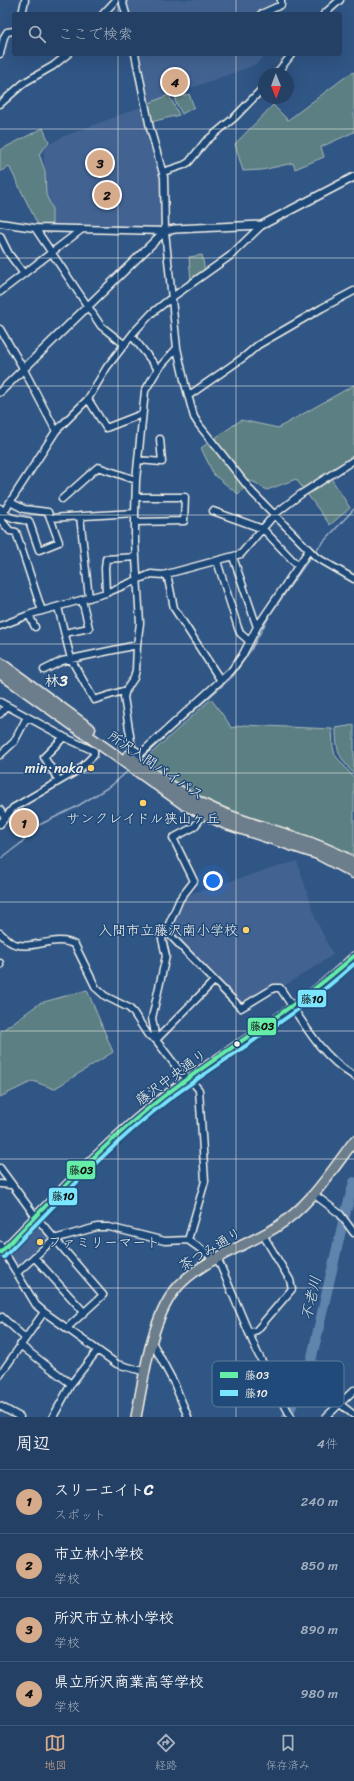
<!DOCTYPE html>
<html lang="ja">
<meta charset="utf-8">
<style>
:root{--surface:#244064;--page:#2c476a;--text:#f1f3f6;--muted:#a3afbf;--line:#415978;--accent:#d6ab8b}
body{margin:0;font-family:Sriracha,"Klee One",sans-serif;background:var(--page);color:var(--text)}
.compass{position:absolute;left:258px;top:68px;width:36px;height:36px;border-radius:50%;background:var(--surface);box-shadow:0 4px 16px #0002;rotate:179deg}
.you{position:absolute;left:213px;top:881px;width:14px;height:14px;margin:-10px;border:3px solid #fff;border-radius:50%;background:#1a73e8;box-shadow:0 0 0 6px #1a73e833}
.badge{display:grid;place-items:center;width:26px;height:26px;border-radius:50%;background:var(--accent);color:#111;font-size:13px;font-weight:700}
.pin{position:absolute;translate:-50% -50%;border:2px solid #fff;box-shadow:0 1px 4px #0006}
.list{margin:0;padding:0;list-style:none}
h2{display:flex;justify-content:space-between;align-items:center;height:52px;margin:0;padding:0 16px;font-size:17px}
h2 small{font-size:13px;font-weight:400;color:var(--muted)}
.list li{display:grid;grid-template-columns:26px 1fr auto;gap:12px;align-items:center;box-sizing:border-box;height:64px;padding:0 16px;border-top:1px solid var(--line)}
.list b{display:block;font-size:15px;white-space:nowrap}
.list p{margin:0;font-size:13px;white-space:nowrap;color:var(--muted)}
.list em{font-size:13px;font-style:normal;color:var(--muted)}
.icon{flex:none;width:22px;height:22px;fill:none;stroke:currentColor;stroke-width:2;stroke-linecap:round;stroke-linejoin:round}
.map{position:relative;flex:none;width:354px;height:1417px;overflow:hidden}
.search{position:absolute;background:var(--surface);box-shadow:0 4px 16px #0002;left:12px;right:12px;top:12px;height:44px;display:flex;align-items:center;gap:10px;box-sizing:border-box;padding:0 14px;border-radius:4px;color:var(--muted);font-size:15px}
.sheet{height:308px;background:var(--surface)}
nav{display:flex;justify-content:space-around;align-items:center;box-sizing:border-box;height:56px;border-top:1px solid var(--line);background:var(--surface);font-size:11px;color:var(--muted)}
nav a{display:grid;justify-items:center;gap:2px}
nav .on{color:var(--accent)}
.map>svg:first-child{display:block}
.built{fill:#426392}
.green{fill:#5b7f84;stroke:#a8b8b6}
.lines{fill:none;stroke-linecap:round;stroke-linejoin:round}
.stream{stroke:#9bb0c4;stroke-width:1.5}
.river{stroke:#6085ac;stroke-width:10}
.minor-casing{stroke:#f4f1e8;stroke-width:9}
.tertiary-casing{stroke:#f4f1e8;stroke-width:10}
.primary-casing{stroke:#f4f1e8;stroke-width:12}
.trunk-casing{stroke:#f4f1e8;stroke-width:13}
.minor{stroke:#1f4a7a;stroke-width:6}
.tertiary{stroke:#1f4a7a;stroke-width:7}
.primary{stroke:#6c7d8c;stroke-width:9}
.trunk{stroke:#6c7d8c;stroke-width:10}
.bus-1-casing{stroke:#1f4a7a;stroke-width:7}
.bus-2-casing{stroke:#1f4a7a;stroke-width:7}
.bus-1{stroke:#66eda8;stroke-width:4}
.bus-2{stroke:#7ae5fd;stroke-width:4}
.grid{fill:none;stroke:#f4f1e8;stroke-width:1;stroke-opacity:0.55}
.poi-dot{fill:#ffd166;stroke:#1f4a7a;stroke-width:1.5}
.bus-dot{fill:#f4f1e8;stroke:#1f4a7a;stroke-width:1.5}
.labels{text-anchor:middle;stroke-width:3;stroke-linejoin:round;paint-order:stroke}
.street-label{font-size:14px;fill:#f4f1e8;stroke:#1f4a7a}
.poi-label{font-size:14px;fill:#f4f1e8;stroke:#1f4a7a;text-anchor:end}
.neighbourhood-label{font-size:15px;font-weight:bold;fill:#f4f1e8;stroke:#1f4a7a}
.water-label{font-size:15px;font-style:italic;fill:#dee1df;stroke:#1f4a7a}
.key{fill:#1f4a7a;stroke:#5f7c9b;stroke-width:1}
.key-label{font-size:11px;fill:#f4f1e8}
.line-badge{stroke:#1f4a7a;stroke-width:1.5}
.pale-badge-label{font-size:11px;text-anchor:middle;font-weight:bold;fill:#111}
</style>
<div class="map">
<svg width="354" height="1417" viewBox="0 0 354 1417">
<rect width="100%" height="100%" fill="#305686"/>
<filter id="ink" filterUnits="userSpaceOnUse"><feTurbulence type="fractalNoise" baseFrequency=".025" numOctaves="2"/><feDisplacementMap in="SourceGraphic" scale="8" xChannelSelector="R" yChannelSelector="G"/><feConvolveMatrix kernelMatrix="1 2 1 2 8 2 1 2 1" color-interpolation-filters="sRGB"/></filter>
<g filter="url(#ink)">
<path class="built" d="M124 0H278V3L256 12V14H129Z
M137 54H267L255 65 147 104Z
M141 107 149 145 161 179 163 223 159 227 142 229 52 227 45 198 44 148 62 137Z
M297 861 316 920 333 955 284 986 275 985 242 1003 172 933 169 927 187 897 195 892Z
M39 1223 51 1239 19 1267 8 1253Z"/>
<path class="green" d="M354 72V132L321 147 324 157 295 169 293 163 262 170 243 171 235 144 273 105 288 120 348 75Z
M189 94 194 107 182 114 175 101 176 98Z
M169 95 179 115 151 122 147 104Z
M43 128 49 142 39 154 45 171 46 195 52 208V226L38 225 9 166 0 172V150Z
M202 255 205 271 191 281 189 257Z
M354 385V460L329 475 350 508 330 525 296 479 267 490 252 481 238 494 214 475 201 448 241 420 278 428Z
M211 699 228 722 231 728 243 725 332 729 333 747 335 755 354 778V855C310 833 262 823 217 804 191 793 167 776 145 759Z
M354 725V774C339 757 336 751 336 728Z
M87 990 113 1052 54 1089 33 1081 0 1097V1032L40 1003Z"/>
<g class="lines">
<path class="stream" d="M314 552 354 509
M140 759 233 676 252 648 271 613 312 555
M0 859 20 844 37 826 76 807 112 785 129 770"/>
<path class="river" d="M287 1417 311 1361 343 1222 354 1182"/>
<defs>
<path id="minor" d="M122 0 126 14
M22 14 25 0
M103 14 116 0
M261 14 281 5V0
M324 14 340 0
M0 54 4 37 7 32 14 31
M135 54 150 128 164 177 165 231 177 348 185 384 194 417 199 425 253 493 316 557 354 579
M276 74 292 54
M0 104 25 82 53 66 68 54
M163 172 184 165 189 162 205 142 235 117 264 87
M0 223 35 228 165 231
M35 228 101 326 125 345
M0 236 9 254 24 274
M0 292 81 230
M0 329 23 368 56 431
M132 336 158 369
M188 396 244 357 258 345 322 308 354 291
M88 399 106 428 142 414
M138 460 162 462 160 439
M62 499 98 467 136 480
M0 508C6 519 18 519 29 521L39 550 59 542 48 512 24 509 10 502
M213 511 263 529 298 566
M80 516 89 598
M50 518 135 513
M0 519 10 531 16 532 42 611
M0 520 3 513 56 431 88 399 107 367 135 331 152 313 171 298 230 256 262 225
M135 522 184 521 185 497H136
M233 557 257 627
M217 561 238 628 240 633 249 641
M167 574 174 608 221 681
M106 593 105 568 106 559 136 557
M58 607 71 659 94 700 126 690
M29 615 35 627
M0 626 31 614 106 593 151 574 163 575 241 554 275 514 301 494 354 460
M65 633 89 628 82 600
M44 670 62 661 137 645
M0 702 64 737 94 751V755L80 769 13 808 5 818
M0 714 7 706
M141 754 132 748 124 697 126 690 134 678 136 670 137 645 140 623 135 542V513L136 480 145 391 158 369 177 348
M0 755 14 742 27 717
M138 756 231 671 242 656 257 627 309 550
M59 781 44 757 64 737
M0 810 5 818 0 824
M206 812 194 827 173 838 194 881 180 899 166 931 241 1008 274 988H280C302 1020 319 1055 354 1076
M166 931 162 939 166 956 152 1018 156 1040 214 981
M0 933C4 936 7 941 12 943 31 952 56 933 75 945L96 988 105 996 129 1008 133 1012 148 1035 156 1040 182 1074 195 1085 199 1090 205 1181 188 1240
M0 963V965
M0 1168 36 1217 103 1295 67 1328
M0 1184 11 1185
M315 1195 340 1214 354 1233
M0 1245 36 1305 44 1312 117 1364 146 1372
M34 1257 84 1312
M18 1272 54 1239 97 1227H109L165 1241 188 1240 219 1262 257 1352 291 1417
M0 1319 2 1317 25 1338
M249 1333 257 1330 292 1289 290 1280 263 1235
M152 1342 174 1383 188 1417
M20 1345 71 1384
M0 1375 44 1312
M340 1404 354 1415
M0 1406 20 1417
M53 1417 71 1384 97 1351
M326 1417 354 1390"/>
<path id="tertiary" d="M0 392 165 231 175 229 262 225 354 177
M0 1253C53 1199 104 1142 164 1096 227 1048 297 1011 354 956"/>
<path id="primary" d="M136 1417C144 1378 150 1322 175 1290 198 1261 244 1247 275 1228 310 1206 330 1173 354 1141"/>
<path id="trunk" d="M0 663 90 729
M0 673 185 805 224 823 318 854 354 873
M128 756C158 779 191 801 227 815 269 831 315 840 354 863"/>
</defs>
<use href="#minor" class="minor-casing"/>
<use href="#tertiary" class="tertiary-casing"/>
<use href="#primary" class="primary-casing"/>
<use href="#trunk" class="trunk-casing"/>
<use href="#minor" class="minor"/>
<use href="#tertiary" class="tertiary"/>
<use href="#primary" class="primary"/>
<use href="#trunk" class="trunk"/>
<defs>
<path id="bus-1" d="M0 1253C53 1199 104 1142 164 1096 227 1048 295 1009 354 956"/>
<path id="bus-2" d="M4 1257C57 1203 108 1146 168 1100 230 1054 297 1016 354 964"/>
</defs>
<use href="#bus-1" class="bus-1-casing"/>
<use href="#bus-2" class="bus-2-casing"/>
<use href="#bus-1" class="bus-1"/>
<use href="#bus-2" class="bus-2"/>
</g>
</g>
<path class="grid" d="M118 0V14M236 0V14M118 54V1417M236 54V1417M0 129H354M0 258H354M0 386H354M0 515H354M0 644H354M0 773H354M0 902H354M0 1031H354M0 1159H354M0 1288H354"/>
<g class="poi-dot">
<circle cx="91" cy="768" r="4"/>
<circle cx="143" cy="803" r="4"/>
<circle cx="246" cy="930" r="4"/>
<circle cx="40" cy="1242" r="4"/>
</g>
<circle class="bus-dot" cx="237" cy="1044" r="3.5"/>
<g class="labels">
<g class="street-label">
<text transform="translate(156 765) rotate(34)" y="5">所沢入間バイパス</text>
<text transform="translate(171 1077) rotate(-36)" y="5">藤沢中央通り</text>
<text transform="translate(210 1249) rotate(-31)" y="5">茶つみ通り</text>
</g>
<g class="poi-label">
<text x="83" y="773">min･naka</text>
<text x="143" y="823" text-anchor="middle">サンクレイドル狭山ヶ丘</text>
<text x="238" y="935">入間市立藤沢南小学校</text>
<text x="48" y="1247" text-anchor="start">ファミリーマート</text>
</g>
<g class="neighbourhood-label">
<text x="56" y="686">林3</text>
</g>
<g class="water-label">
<text transform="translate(311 1298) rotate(-77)" y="5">不老川</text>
</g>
</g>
<rect x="212" y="1361" width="132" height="46" rx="6" class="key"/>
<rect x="220" y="1372" width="18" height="6" fill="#66eda8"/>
<rect x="220" y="1390" width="18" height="6" fill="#7ae5fd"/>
<g class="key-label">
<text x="245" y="1379">藤03</text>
<text x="245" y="1397">藤10</text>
</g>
<g class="line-badge">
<rect x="297" y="989" width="30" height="19" rx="4" fill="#7ae5fd"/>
<rect x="247" y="1017" width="30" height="19" rx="4" fill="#66eda8"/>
<rect x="66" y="1160" width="30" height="20" rx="4" fill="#66eda8"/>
<rect x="48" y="1187" width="30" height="19" rx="4" fill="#7ae5fd"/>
</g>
<g class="pale-badge-label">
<text x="312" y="1003">藤10</text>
<text x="262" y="1030">藤03</text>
<text x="81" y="1174">藤03</text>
<text x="63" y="1200">藤10</text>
</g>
</svg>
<svg class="compass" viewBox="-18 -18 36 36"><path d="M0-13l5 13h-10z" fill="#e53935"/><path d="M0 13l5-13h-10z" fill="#a3afbf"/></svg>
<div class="you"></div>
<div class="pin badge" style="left:24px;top:823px">1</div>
<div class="pin badge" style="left:107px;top:195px">2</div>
<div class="pin badge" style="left:100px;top:163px">3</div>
<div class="pin badge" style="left:175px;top:82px">4</div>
<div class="search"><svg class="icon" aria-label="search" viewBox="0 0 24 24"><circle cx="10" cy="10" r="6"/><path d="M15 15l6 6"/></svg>ここで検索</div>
</div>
<section class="sheet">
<h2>周辺<small>4件</small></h2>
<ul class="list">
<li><span class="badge">1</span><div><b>スリーエイトC</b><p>スポット</p></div><em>240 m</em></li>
<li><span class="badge">2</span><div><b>市立林小学校</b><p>学校</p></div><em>850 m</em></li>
<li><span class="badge">3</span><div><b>所沢市立林小学校</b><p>学校</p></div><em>890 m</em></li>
<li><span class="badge">4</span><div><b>県立所沢商業高等学校</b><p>学校</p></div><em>980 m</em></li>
</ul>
</section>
<nav>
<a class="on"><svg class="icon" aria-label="map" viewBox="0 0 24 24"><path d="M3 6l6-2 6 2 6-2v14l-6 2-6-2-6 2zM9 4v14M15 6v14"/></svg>地図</a>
<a><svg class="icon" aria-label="directions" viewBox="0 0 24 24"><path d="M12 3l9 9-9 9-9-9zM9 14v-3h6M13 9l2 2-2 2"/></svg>経路</a>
<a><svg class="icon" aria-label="saved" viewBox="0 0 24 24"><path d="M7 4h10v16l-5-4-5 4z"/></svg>保存済み</a>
</nav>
